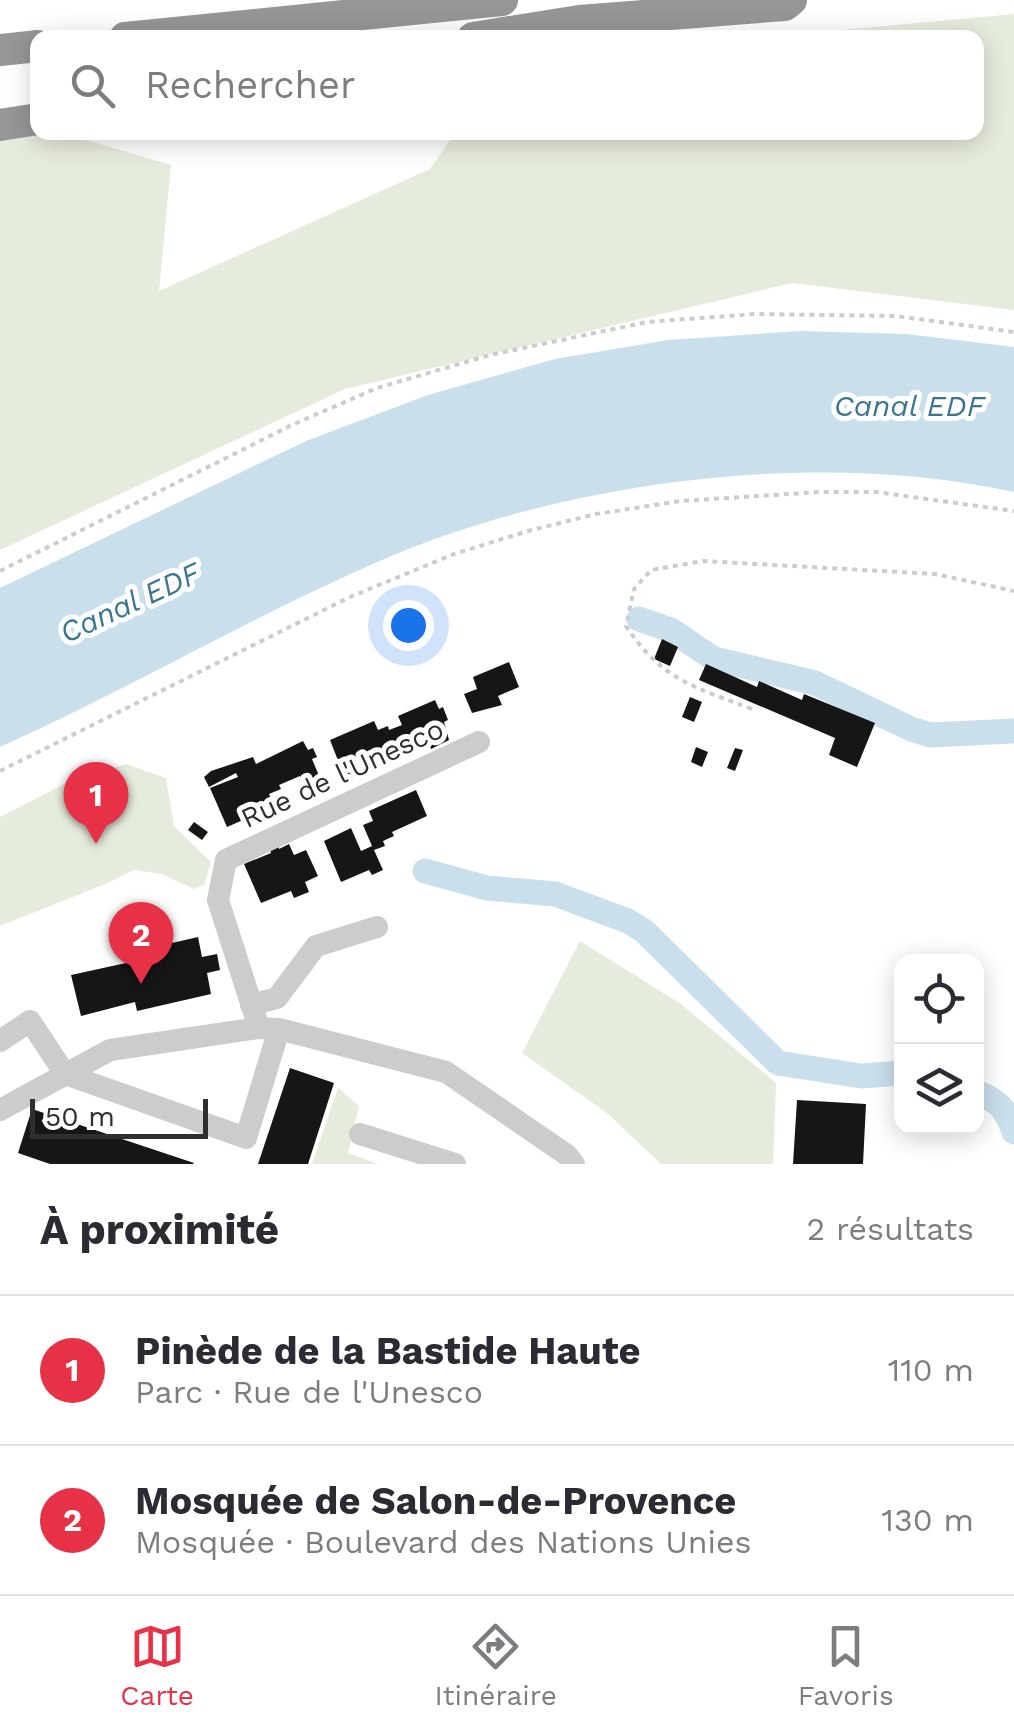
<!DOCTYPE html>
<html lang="fr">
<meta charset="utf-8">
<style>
:root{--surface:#fff;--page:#f7f7f7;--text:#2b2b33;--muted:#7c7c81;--line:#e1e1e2;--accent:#e63147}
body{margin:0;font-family:"Work Sans",sans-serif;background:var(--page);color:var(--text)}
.controls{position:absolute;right:30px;bottom:30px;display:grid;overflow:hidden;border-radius:20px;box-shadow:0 5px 25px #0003}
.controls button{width:90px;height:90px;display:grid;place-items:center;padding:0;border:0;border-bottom:2px solid var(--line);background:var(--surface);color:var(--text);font:50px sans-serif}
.scale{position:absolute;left:30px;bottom:25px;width:178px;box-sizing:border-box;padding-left:10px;border:5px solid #2f2f2f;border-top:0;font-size:28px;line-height:35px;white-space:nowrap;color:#2f2f2f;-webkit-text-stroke:8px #fff;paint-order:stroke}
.you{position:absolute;left:408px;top:625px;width:35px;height:35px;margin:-25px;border:8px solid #fff;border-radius:50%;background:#1a73e8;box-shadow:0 0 0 15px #1a73e833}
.badge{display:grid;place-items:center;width:65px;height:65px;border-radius:50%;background:var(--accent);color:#fff;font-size:32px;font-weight:700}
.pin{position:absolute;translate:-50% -82px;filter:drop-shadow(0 2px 5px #0008)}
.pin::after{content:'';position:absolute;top:52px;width:35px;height:30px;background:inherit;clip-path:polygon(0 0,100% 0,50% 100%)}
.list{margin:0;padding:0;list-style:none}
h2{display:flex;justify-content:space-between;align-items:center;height:130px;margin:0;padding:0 40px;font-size:42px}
h2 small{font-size:32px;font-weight:400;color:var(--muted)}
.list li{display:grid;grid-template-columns:65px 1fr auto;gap:30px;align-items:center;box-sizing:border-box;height:150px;padding:0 40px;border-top:2px solid var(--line)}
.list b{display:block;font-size:38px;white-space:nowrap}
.list p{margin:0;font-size:32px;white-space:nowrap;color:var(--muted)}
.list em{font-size:32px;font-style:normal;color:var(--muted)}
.icon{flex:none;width:55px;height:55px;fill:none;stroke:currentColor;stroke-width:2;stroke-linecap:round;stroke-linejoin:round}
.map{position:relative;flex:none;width:1014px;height:1164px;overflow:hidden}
.search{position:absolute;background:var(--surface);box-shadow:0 5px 25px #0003;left:30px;right:30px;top:30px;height:110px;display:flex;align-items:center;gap:25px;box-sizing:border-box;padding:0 35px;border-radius:20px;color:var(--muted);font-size:38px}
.sheet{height:430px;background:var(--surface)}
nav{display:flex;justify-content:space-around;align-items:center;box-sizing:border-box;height:140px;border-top:2px solid var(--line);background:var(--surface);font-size:28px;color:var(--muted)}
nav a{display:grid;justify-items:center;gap:5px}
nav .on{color:var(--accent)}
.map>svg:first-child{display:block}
.green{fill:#e6ecdd}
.water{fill:#c9e0ec}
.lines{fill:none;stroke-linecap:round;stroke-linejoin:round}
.canal{stroke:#c9e0ec;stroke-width:25}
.building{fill:#161616}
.path{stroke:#ccc;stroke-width:4;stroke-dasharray:5 5;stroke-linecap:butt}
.minor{stroke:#ccc;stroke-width:22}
.highway{stroke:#969696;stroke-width:32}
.labels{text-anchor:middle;stroke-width:10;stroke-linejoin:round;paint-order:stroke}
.street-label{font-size:28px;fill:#2f2f2f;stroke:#fff}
.water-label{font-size:30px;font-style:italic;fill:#3c7591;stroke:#fff}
</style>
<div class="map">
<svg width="1014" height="1164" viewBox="0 0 1014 1164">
<rect width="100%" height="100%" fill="#fff"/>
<path class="green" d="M1014 14V310L792 283 345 389 0 550V113L38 132 63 133 171 165 159 291 430 169 455 133 976 132V38L765 37Z
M126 764 166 778 174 826 211 862 204 885 194 889 162 874 134 870 103 885 0 926V817L66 783Z
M580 941 681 1004 776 1083 773 1164H661L607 1113 522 1053Z
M338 1088 359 1106 348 1153 378 1164H312Z"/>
<path class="water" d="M799 331 907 334 1014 347V492C815 448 561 481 375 563 247 619 127 690 0 747V588L306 441 428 395 555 359 668 340Z"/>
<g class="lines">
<path class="canal" d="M639 619 671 630 714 659 815 683 911 729 931 735 1014 731
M425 871 487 888 555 894 628 921 644 931 778 1063 861 1076 902 1073
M976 1092C998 1100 1007 1110 1014 1132"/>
</g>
<path class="building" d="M662 639 678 647 670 666 654 659Z
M509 662 519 687 498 696 502 705 472 713 464 694 477 689 473 677Z
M706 664 757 687 759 681 802 700 804 694 875 723 857 767 829 755 835 738 699 680Z
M690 697 702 702 694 722 682 717Z
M435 700 439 709 443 707 448 720 444 722 449 740 431 749 426 738 361 766 364 773 346 781 330 740 374 721 378 730 388 726 389 730 402 725 398 716Z
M303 741 308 750 313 748 317 757 312 759 320 778 304 785 300 776 279 785 281 789 269 794 272 801 263 805 261 801 239 810 243 820 227 827 210 788 238 777 236 773 209 787 204 777 211 771 253 757 256 764Z
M696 747 708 752 702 767 691 762Z
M735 748 743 750 735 771 727 768Z
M416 790 427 816 392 832 394 836 383 841 385 846 374 850 383 870 372 875 369 870 341 882 324 841 351 828 361 851 372 846 363 825 373 821 369 811Z
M194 822 208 832 202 840 188 830Z
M278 843 279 849 289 844 294 855 306 850 318 876 305 882 309 892 294 898 291 891 261 903 244 864 271 853 269 847Z
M198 937 202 957 217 954 220 970 207 973 211 994 137 1011 135 1002 81 1016 71 975 126 963 124 954Z
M290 1068 334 1083 308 1164H258Z
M797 1100 866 1104 863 1164H793Z
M32 1109 194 1163 193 1164H50L18 1153Z"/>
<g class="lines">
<path class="path" d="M0 571 294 424 377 388 490 355 647 322 755 314 896 316 1014 332
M752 709C694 687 662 680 626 626L634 589 651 570 703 561 935 574 1014 591
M0 771 350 597 454 554 528 531 596 514 681 501 820 492H876L1014 511"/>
<path class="minor" d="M251 1005 277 998 316 946 377 927
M259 1028 218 900 226 860 479 742
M0 1041 30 1021 65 1074 246 1138 279 1029
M0 1110 110 1050 259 1028 279 1029 446 1072 567 1155 574 1164
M360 1134 455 1164"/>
<path class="highway" d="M125 38 502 0
M473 38 579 21 785 5 791 0
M0 50 38 46
M0 125 38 119"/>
</g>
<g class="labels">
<g class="street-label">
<text transform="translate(342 773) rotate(-25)" y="10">Rue de l'Unesco</text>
</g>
<g class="water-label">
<text x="909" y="416">Canal EDF</text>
<text transform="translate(130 603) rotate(-25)" y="10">Canal EDF</text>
</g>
</g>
</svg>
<div class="controls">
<button><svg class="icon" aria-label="locate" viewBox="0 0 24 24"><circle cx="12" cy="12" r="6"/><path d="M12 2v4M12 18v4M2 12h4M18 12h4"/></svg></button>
<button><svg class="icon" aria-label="layers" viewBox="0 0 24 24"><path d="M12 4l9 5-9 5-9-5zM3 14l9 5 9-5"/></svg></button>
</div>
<div class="scale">50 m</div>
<div class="you"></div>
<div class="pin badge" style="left:96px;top:844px">1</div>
<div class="pin badge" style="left:141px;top:984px">2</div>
<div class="search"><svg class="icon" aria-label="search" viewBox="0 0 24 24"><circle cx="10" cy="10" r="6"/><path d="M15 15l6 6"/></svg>Rechercher</div>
</div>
<section class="sheet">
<h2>À proximité<small>2 résultats</small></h2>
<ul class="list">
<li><span class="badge">1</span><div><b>Pinède de la Bastide Haute</b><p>Parc · Rue de l'Unesco</p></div><em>110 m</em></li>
<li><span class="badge">2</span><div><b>Mosquée de Salon-de-Provence</b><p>Mosquée · Boulevard des Nations Unies</p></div><em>130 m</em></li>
</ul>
</section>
<nav>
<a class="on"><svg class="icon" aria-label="map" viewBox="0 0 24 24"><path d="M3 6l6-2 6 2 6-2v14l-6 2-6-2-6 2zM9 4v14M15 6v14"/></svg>Carte</a>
<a><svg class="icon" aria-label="directions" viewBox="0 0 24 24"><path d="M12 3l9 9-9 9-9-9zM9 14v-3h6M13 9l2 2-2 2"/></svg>Itinéraire</a>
<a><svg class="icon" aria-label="saved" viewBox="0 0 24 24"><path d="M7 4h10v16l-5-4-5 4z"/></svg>Favoris</a>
</nav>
